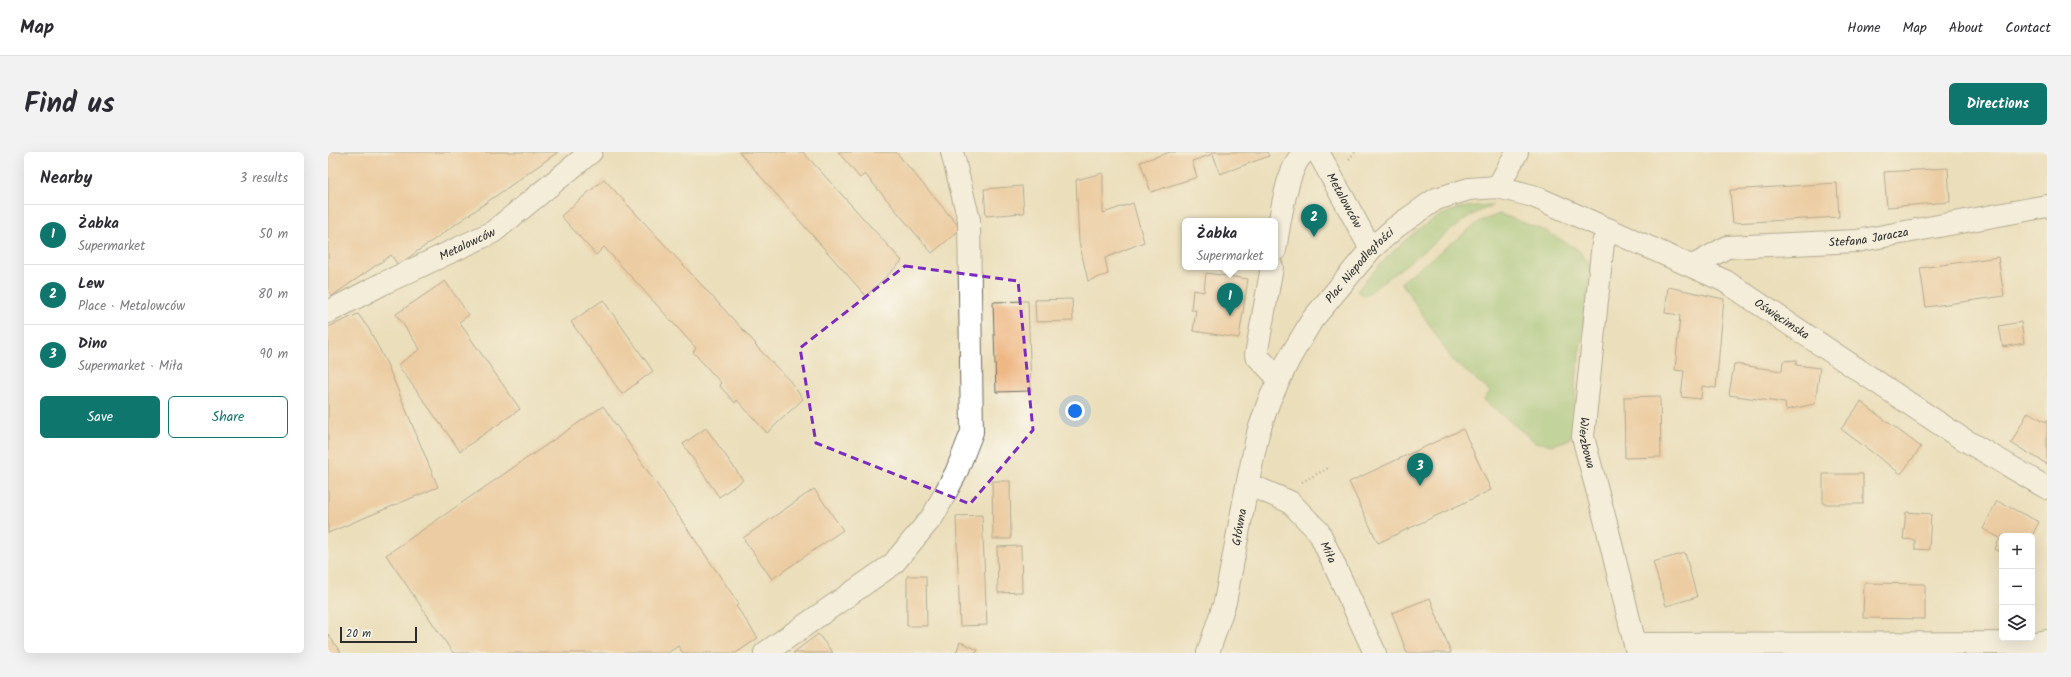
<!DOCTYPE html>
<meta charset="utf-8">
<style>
:root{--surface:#fff;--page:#f2f2f3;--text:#2b2b33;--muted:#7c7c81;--line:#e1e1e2;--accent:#0f766e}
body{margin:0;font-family:Kalam,sans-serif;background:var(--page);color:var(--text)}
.controls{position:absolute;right:12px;bottom:12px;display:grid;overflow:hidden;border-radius:6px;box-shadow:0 4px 16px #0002}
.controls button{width:36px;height:36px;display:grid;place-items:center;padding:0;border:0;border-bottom:1px solid var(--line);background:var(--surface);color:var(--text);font:20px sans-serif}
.scale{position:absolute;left:12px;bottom:10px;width:77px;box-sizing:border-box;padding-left:4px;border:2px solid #2b2b2b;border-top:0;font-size:11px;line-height:14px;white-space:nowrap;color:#2b2b2b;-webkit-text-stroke:3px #fdfcf7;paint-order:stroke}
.you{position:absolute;left:747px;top:259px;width:14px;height:14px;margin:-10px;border:3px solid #fff;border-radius:50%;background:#1a73e8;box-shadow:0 0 0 6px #1a73e833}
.badge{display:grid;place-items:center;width:26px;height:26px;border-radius:50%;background:var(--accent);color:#fff;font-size:13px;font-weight:700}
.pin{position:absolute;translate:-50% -33px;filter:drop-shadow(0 1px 2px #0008)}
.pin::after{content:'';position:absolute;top:21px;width:14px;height:12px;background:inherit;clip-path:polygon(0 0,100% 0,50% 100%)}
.popup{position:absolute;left:854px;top:66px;width:96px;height:52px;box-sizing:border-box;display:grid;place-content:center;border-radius:6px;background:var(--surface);filter:drop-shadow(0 1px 3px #0005);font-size:13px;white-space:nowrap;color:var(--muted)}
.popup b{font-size:15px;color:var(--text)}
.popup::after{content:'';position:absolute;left:50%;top:100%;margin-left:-8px;border:8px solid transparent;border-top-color:var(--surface)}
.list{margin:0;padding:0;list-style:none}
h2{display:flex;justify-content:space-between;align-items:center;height:52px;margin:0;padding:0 16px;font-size:17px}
h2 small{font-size:13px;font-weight:400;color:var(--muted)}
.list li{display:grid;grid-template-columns:26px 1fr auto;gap:12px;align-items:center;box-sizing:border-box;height:60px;padding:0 16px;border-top:1px solid var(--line)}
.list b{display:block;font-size:15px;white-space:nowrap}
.list p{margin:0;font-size:13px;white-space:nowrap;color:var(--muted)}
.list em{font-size:13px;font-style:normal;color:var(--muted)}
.actions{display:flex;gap:8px;padding:12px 16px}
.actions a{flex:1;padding:9px 0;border:1px solid var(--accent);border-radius:6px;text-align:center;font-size:14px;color:var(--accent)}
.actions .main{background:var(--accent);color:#fff}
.icon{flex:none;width:22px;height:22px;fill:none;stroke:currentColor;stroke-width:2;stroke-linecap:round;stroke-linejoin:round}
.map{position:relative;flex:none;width:1719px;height:501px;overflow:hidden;border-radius:6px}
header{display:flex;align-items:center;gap:24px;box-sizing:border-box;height:56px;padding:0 20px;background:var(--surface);border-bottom:1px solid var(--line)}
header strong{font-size:19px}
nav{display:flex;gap:22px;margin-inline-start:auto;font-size:14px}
.intro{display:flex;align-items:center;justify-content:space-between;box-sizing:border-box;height:96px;padding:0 24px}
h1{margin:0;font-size:28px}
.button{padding:10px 18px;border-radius:6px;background:var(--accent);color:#fff;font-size:14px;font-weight:700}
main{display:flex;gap:24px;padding:0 24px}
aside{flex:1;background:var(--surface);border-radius:6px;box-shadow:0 4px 16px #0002}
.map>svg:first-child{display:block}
.green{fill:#93c576;stroke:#5f7850}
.building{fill:#eeb784}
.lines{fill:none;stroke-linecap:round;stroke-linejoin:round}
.minor-casing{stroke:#6e6a5d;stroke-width:24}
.path{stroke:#6e6a5d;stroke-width:2.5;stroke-dasharray:1 3;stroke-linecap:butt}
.minor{stroke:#fff;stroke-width:22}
.marked{fill:none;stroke:#7b2cbf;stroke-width:3;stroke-dasharray:8 5;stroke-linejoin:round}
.labels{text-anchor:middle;stroke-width:3;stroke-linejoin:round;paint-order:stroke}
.street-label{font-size:12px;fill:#2b2b2b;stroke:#fdfcf7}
</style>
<header>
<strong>Map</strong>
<nav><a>Home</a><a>Map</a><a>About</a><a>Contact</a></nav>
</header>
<div class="intro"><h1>Find us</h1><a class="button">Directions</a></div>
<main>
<aside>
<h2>Nearby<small>3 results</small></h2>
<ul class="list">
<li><span class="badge">1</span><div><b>Żabka</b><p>Supermarket</p></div><em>50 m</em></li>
<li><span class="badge">2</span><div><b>Lew</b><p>Place · Metalowców</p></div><em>80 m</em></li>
<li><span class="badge">3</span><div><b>Dino</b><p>Supermarket · Miła</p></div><em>90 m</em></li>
</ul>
<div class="actions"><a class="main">Save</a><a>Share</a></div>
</aside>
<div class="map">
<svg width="1719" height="501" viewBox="0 0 1719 501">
<rect width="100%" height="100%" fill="#fdfcf7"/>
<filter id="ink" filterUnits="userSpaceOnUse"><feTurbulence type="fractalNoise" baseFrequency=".025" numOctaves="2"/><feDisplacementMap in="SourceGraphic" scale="8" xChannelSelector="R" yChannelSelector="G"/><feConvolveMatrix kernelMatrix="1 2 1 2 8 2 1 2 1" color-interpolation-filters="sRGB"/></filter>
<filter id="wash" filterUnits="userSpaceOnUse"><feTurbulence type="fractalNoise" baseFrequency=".012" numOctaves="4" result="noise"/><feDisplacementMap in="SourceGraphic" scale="16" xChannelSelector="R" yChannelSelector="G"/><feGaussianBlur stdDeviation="0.9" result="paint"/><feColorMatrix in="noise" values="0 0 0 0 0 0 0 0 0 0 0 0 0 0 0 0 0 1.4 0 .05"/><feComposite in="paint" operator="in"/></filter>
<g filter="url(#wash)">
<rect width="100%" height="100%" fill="#ebdfbb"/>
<path class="green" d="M1165 53 1140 65 1037 144 1029 139C1050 113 1084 77 1114 63 1131 55 1148 53 1165 53Z
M1172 62 1218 79 1249 97 1263 113 1247 236 1248 269 1245 280 1240 288 1225 293 1207 290 1156 248 1162 239 1125 209 1073 130 1152 69Z"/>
<g id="blocks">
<path class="building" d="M0 0H230L70 113 63 103 4 144 0 139Z
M411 0H475L574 109 538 144Z
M510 0H568L633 77 604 101 537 22 532 26Z
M842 0H939L941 4 892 22 885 2 864 9 869 25 823 40 812 10Z
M1620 16 1622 50 1559 55 1556 20Z
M775 21V61L805 51 816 90 777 106 780 122 760 129 751 90 748 28Z
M276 27 416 179 428 192 427 193 462 229 475 247 439 281 409 248 407 251 391 233 393 231 365 200 368 196 276 95 268 103 233 64Z
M1509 31 1511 65 1405 71 1402 38Z
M694 34 696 61 658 64 656 37Z
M1670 105 1676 144 1598 155 1592 116Z
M878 121 920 127 911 186 865 179 868 158H863L865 138 876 140Z
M117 129 141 163 131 170 192 257 132 299 70 213 92 197 68 162Z
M1340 135 1396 147 1388 236 1374 234 1373 247 1353 245 1356 219 1347 218 1352 163 1337 161Z
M744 147 745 169 708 170 707 148Z
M275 148 325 219 294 242 243 170Z
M700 149 703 239 668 240 665 150Z
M30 162 41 177 59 212 110 335 0 381V175Z
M1693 170 1696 191 1675 195 1671 174Z
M1469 208 1468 213 1492 216 1487 252 1458 258 1457 251 1401 243 1406 212 1454 219 1455 209Z
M1332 244 1333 305 1297 306 1296 245Z
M1533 250 1593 295 1573 322 1513 277Z
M275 254 411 452 408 454 430 486 408 501H355L350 494 340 501H125L58 403Z
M1700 260 1718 270 1719 268V312L1683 291Z
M378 276 415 328 391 345 355 292Z
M1135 277 1163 338 1050 391 1021 330Z
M1495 322H1535V352H1495Z
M664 329H682L683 387H665Z
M486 337 515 378 444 427 415 386Z
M1669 349 1711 370 1704 384H1674V401L1667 397 1672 386 1655 377Z
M1578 360 1603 362 1601 398 1587 397V388L1575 387Z
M654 363 659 473 632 474 628 364Z
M693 394 694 440 670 441 669 395Z
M1357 401 1369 445 1338 454 1325 410Z
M579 424H598L599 474H579Z
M1536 431 1597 432V467L1535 466Z
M1102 446 1123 501H1079L1064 461Z
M0 482 13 501H0Z
M490 482 505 501H465Z
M632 490 650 498 648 501H628Z"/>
</g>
</g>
<g filter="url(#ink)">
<use href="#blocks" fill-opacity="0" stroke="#6e6a5d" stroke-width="1"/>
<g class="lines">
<defs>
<g id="minor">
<path id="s1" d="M990 0 1043 97"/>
<path d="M1170 35 1189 0"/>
<path id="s2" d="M1282 78 1275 91 1273 109 1255 285 1279 375 1309 501"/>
<path d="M947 98C951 75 958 13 977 0"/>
<path id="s3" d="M1365 114 1399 95 1529 89 1719 54"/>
<path d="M944 115 928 203 951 227"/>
<path id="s4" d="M0 160 54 132 165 80 263 0"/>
<path id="s5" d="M919 334 934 338 962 350 991 380 1047 501"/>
<path d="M1307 492 1707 491 1719 489"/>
<path d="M437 501 565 412 605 364 628 321 644 280 641 68 624 0"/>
<path id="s6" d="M880 501 897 450 919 334 930 281 941 249 961 207 984 168 1043 97 1068 75 1108 47 1141 37 1170 35 1205 44 1397 129 1630 284 1719 336"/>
</g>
</defs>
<use href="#minor" class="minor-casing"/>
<path class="path" d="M1021 7 1027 0
M974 330 1002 315"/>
<use href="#minor" class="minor"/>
</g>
</g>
<path d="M0 0H1719V501H0ZM577 114 690 129 705 278 642 352 488 291 472 196Z" fill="#ebdfbb" fill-opacity=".55" fill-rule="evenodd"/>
<path class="marked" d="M577 114 690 129 705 278 642 352 488 291 472 196Z"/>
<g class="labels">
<g class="street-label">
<text dy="4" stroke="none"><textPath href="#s1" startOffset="55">Metalowców</textPath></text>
<text dy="4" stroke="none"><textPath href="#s3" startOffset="181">Stefana Jaracza</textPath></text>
<text dy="4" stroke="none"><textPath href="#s4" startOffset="155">Metalowców</textPath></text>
<text dy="4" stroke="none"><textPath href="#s6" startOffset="424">Plac Niepodległości</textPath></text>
<text dy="4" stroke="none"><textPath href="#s6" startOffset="904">Oświęcimska</textPath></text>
<text dy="4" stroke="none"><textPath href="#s2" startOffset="216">Wierzbowa</textPath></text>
<text dy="4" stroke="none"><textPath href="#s6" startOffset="130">Główna</textPath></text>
<text dy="4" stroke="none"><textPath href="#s5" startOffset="110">Miła</textPath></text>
</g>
</g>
</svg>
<div class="controls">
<button>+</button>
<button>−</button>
<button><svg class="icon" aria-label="layers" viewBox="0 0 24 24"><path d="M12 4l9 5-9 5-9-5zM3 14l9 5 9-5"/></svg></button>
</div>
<div class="scale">20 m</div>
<div class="you"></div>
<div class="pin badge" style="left:902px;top:164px">1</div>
<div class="popup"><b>Żabka</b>Supermarket</div>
<div class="pin badge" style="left:986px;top:85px">2</div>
<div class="pin badge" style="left:1092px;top:334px">3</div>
</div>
</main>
